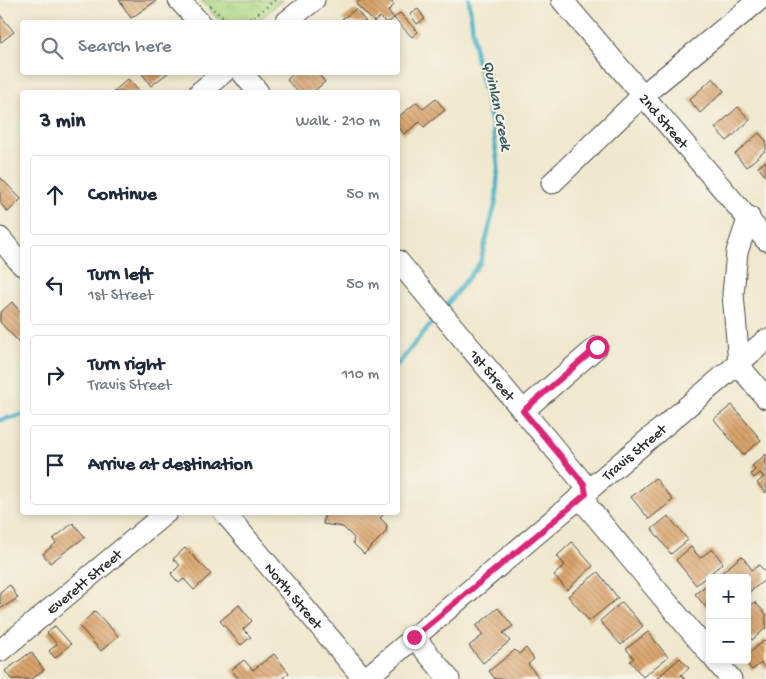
<!DOCTYPE html>
<meta charset="utf-8">
<style>
:root{--surface:#fff;--page:#f6f6f7;--text:#1f2937;--muted:#747a83;--line:#e0e1e3}
body{margin:0;font-family:"Gochi Hand",sans-serif;background:var(--page);color:var(--text)}
.controls{position:absolute;right:15px;bottom:15px;display:grid;overflow:hidden;border-radius:5px;box-shadow:0 2px 8px #0003}
.controls button{width:45px;height:45px;display:grid;place-items:center;padding:0;border:0;border-bottom:1px solid var(--line);background:var(--surface);color:var(--text);font:25px sans-serif}
.stop{position:absolute;width:15px;height:15px;margin:-11px;border:4px solid #db2777;border-radius:50%;background:#fff}
.stop.end{background:#db2777;border-color:#fff;box-shadow:0 1px 5px #0008}
.list{margin:0;padding:0;list-style:none}
h2{display:flex;justify-content:space-between;align-items:center;height:65px;margin:0;padding:0 20px;font-size:21px}
h2 small{font-size:16px;font-weight:400;color:var(--muted)}
.list li{display:grid;grid-template-columns:32px 1fr auto;gap:15px;align-items:center;box-sizing:border-box;height:80px;margin:0 10px 10px;padding:0 10px;border:1px solid var(--line);border-radius:5px}
.list b{display:block;font-size:19px;white-space:nowrap}
.list p{margin:0;font-size:16px;white-space:nowrap;color:var(--muted)}
.list em{font-size:16px;font-style:normal;color:var(--muted)}
.icon{flex:none;width:28px;height:28px;fill:none;stroke:currentColor;stroke-width:2;stroke-linecap:round;stroke-linejoin:round}
.map{position:relative;flex:none;width:766px;height:679px;overflow:hidden}
.search{position:absolute;background:var(--surface);box-shadow:0 2px 8px #0003;left:20px;top:20px;width:380px;height:55px;display:flex;align-items:center;gap:12px;box-sizing:border-box;padding:0 18px;border-radius:5px;color:var(--muted);font-size:19px}
.panel{position:absolute;background:var(--surface);box-shadow:0 2px 8px #0003;left:20px;top:90px;width:380px;height:425px;border-radius:5px}
.map>svg:first-child{display:block}
.park{fill:url(#park-crowns);stroke:#6c8258}
.lines{fill:none;stroke-linecap:round;stroke-linejoin:round}
.stream{stroke:#48b2c6;stroke-width:4.5}
.building{fill:url(#building-back-hatch)}
.minor-casing{stroke:#484743;stroke-width:23}
.path{stroke:#484743;stroke-width:2.5;stroke-dasharray:1 4;stroke-linecap:butt}
.minor{stroke:#fff;stroke-width:21}
.route{stroke:#db2777;stroke-width:6}
.labels{text-anchor:middle;stroke-width:4;stroke-linejoin:round;paint-order:stroke}
.street-label{font-size:15px;fill:#2b2b2b;stroke:#f7f3e8}
.water-label{font-size:16px;font-style:italic;fill:#355a61;stroke:#f7f3e8}
</style>
<div class="map">
<svg width="766" height="679" viewBox="0 0 766 679">
<defs>
<pattern id="park-crowns" width="20" height="18" patternUnits="userSpaceOnUse" patternTransform="scale(1.25)"><rect width="20" height="18" fill="#aed985"/><path d="M2 6a3 3 0 1 1 6 0M12 15a3 3 0 1 1 6 0" fill="none" stroke="#96ba73"/></pattern>
<pattern id="building-back-hatch" width="6" height="6" patternUnits="userSpaceOnUse" patternTransform="scale(1.25)"><rect width="6" height="6" fill="#daa46c"/><path d="M-1 5l2 2M0 0l6 6M5-1l2 2" fill="none" stroke="#b18659"/></pattern>
</defs>
<rect width="100%" height="100%" fill="#f7f3e8"/>
<filter id="ink" filterUnits="userSpaceOnUse"><feTurbulence type="fractalNoise" baseFrequency=".02" numOctaves="2"/><feDisplacementMap in="SourceGraphic" scale="10" xChannelSelector="R" yChannelSelector="G"/><feConvolveMatrix kernelMatrix="1 2 1 2 8 2 1 2 1" color-interpolation-filters="sRGB"/></filter>
<filter id="wash" filterUnits="userSpaceOnUse"><feTurbulence type="fractalNoise" baseFrequency=".0096" numOctaves="4" result="noise"/><feDisplacementMap in="SourceGraphic" scale="20" xChannelSelector="R" yChannelSelector="G"/><feGaussianBlur stdDeviation="1.12" result="paint"/><feColorMatrix in="noise" values="0 0 0 0 0 0 0 0 0 0 0 0 0 0 0 0 0 1.4 0 .05"/><feComposite in="paint" operator="in"/></filter>
<g filter="url(#wash)">
<rect width="100%" height="100%" fill="#efe8ce"/>
<path class="park" d="M201 0H282L257 22H220Z"/>
<g class="lines">
<path class="stream" d="M444 308 480 263 496 201 498 165 492 123 476 57 469 0
M398 364 437 316
M0 420 22 415"/>
</g>
<g id="blocks">
<path class="building" d="M119 0H155L156 1 131 18Z
M361 0H390L394 5 388 11 394 18 389 22H385L380 17 374 22 356 4Z
M356 9 366 22H345L342 19Z
M418 9 425 19 417 24 410 14Z
M400 13 418 32 412 37 394 18Z
M0 15 14 32 1 42 0 40Z
M141 72H169L151 86Z
M295 72H317L325 82 313 92H298L287 80Z
M713 78 724 91 700 113 689 100Z
M128 79 140 92H113Z
M436 99 445 110 424 127 420 122 404 134 398 126V117L417 102 423 109Z
M738 107 750 120 727 141 715 128Z
M759 133 766 141V150L746 167 735 154Z
M766 161V177L758 167Z
M0 177 21 199 8 212 0 203Z
M12 302 22 314V337L18 341 0 322V313Z
M732 405 761 440 743 455 714 419Z
M766 454V493L757 483 764 477 760 473 754 478 751 474 755 470 752 466Z
M655 478 673 500 649 519 631 497Z
M325 512H386L380 518 387 525 386 532 364 554 353 543 354 538 343 527 323 524Z
M668 516 688 540 671 554 652 529Z
M73 523 85 537 50 563 43 554 56 543 53 539Z
M572 542 593 566 567 590 554 575 565 565 557 556Z
M691 547 700 558 712 549 723 563 696 585 676 560Z
M185 548 211 574 194 590 184 579 179 583 171 574 180 565 173 559Z
M742 556 752 570 759 565 766 573V579L747 594V578H715Z
M598 572 618 598 589 621 568 596Z
M710 582V612L695 594Z
M10 585 18 598 0 609V592Z
M622 602 643 626 621 645 600 621Z
M755 602 766 614V628L752 640 747 634V609Z
M239 605 252 621 243 629 251 637 241 645 220 621Z
M498 608 513 626 503 633 510 641 483 663 469 646 483 635 476 626Z
M95 611 118 636 101 651 79 626Z
M55 626 71 644 55 658 49 651 57 644 47 633Z
M648 632 668 657 643 677 630 661 634 658 626 649Z
M766 639V669L761 663 752 670 744 660H747V655Z
M526 648 534 659 528 664 540 679H495L489 671 515 650 519 654Z
M31 652 44 670 31 679H11L5 671Z
M274 654 289 673 281 679H239L231 670 244 660 253 670Z
M680 658 689 668 681 675 685 679H656Z"/>
</g>
</g>
<g filter="url(#ink)">
<use href="#blocks" fill-opacity="0" stroke="#484743" stroke-width="1"/>
<g class="lines">
<defs>
<g id="minor">
<path d="M179 0 199 22"/>
<path id="s1" d="M562 0 766 240"/>
<path d="M286 22 314 0"/>
<path d="M242 72 258 92"/>
<path d="M200 92 224 72"/>
<path d="M552 183 642 96 759 0"/>
<path d="M749 217 737 252 733 294 739 363 745 373 766 398"/>
<path d="M0 238 22 265"/>
<path id="s2" d="M398 261 584 484 587 506 710 654"/>
<path d="M523 411 597 347"/>
<path id="s3" d="M224 512 364 679"/>
<path d="M414 637 449 679"/>
<path id="s4" d="M0 651 167 512"/>
<path d="M715 660 731 679"/>
<path id="s5" d="M365 679 766 340"/>
</g>
</defs>
<use href="#minor" class="minor-casing"/>
<path class="path" d="M210 6C238 34 251 19 275 0"/>
<use href="#minor" class="minor"/>
</g>
</g>
<g class="lines" filter="url(#ink)">
<path class="route" d="M414 637 586 494 584 484 523 411 597 347"/>
</g>
<g class="labels">
<g class="street-label">
<text dy="5" stroke="none"><textPath href="#s1" startOffset="158">2nd Street</textPath></text>
<text dy="5" stroke="none"><textPath href="#s2" startOffset="148">1st Street</textPath></text>
<text dy="5" stroke="none"><textPath href="#s5" startOffset="352">Travis Street</textPath></text>
<text dy="5" stroke="none"><textPath href="#s4" startOffset="109">Everett Street</textPath></text>
<text dy="5" stroke="none"><textPath href="#s3" startOffset="109">North Street</textPath></text>
</g>
<g class="water-label">
<text transform="translate(499 105) rotate(78)" y="6">Quinlan Creek</text>
</g>
</g>
</svg>
<div class="controls">
<button>+</button>
<button>−</button>
</div>
<div class="stop" style="left:597px;top:347px"></div>
<div class="stop end" style="left:414px;top:637px"></div>
<div class="search"><svg class="icon" aria-label="search" viewBox="0 0 24 24"><circle cx="10" cy="10" r="6"/><path d="M15 15l6 6"/></svg>Search here</div>
<section class="panel">
<h2>3 min<small>Walk · 210 m</small></h2>
<ul class="list">
<li><svg class="icon" aria-label="ahead" viewBox="0 0 24 24"><path d="M12 20V5M6 11l6-6 6 6"/></svg><div><b>Continue</b></div><em>50 m</em></li>
<li><svg class="icon" aria-label="left" viewBox="0 0 24 24"><path d="M17 20v-9H6M10 6l-5 5 5 5"/></svg><div><b>Turn left</b><p>1st Street</p></div><em>50 m</em></li>
<li><svg class="icon" aria-label="right" viewBox="0 0 24 24"><path d="M7 20v-9h11M14 6l5 5-5 5"/></svg><div><b>Turn right</b><p>Travis Street</p></div><em>110 m</em></li>
<li><svg class="icon" aria-label="arrive" viewBox="0 0 24 24"><path d="M6 21V4h12l-3 4 3 4H6"/></svg><div><b>Arrive at destination</b></div></li>
</ul>
</section>
</div>
